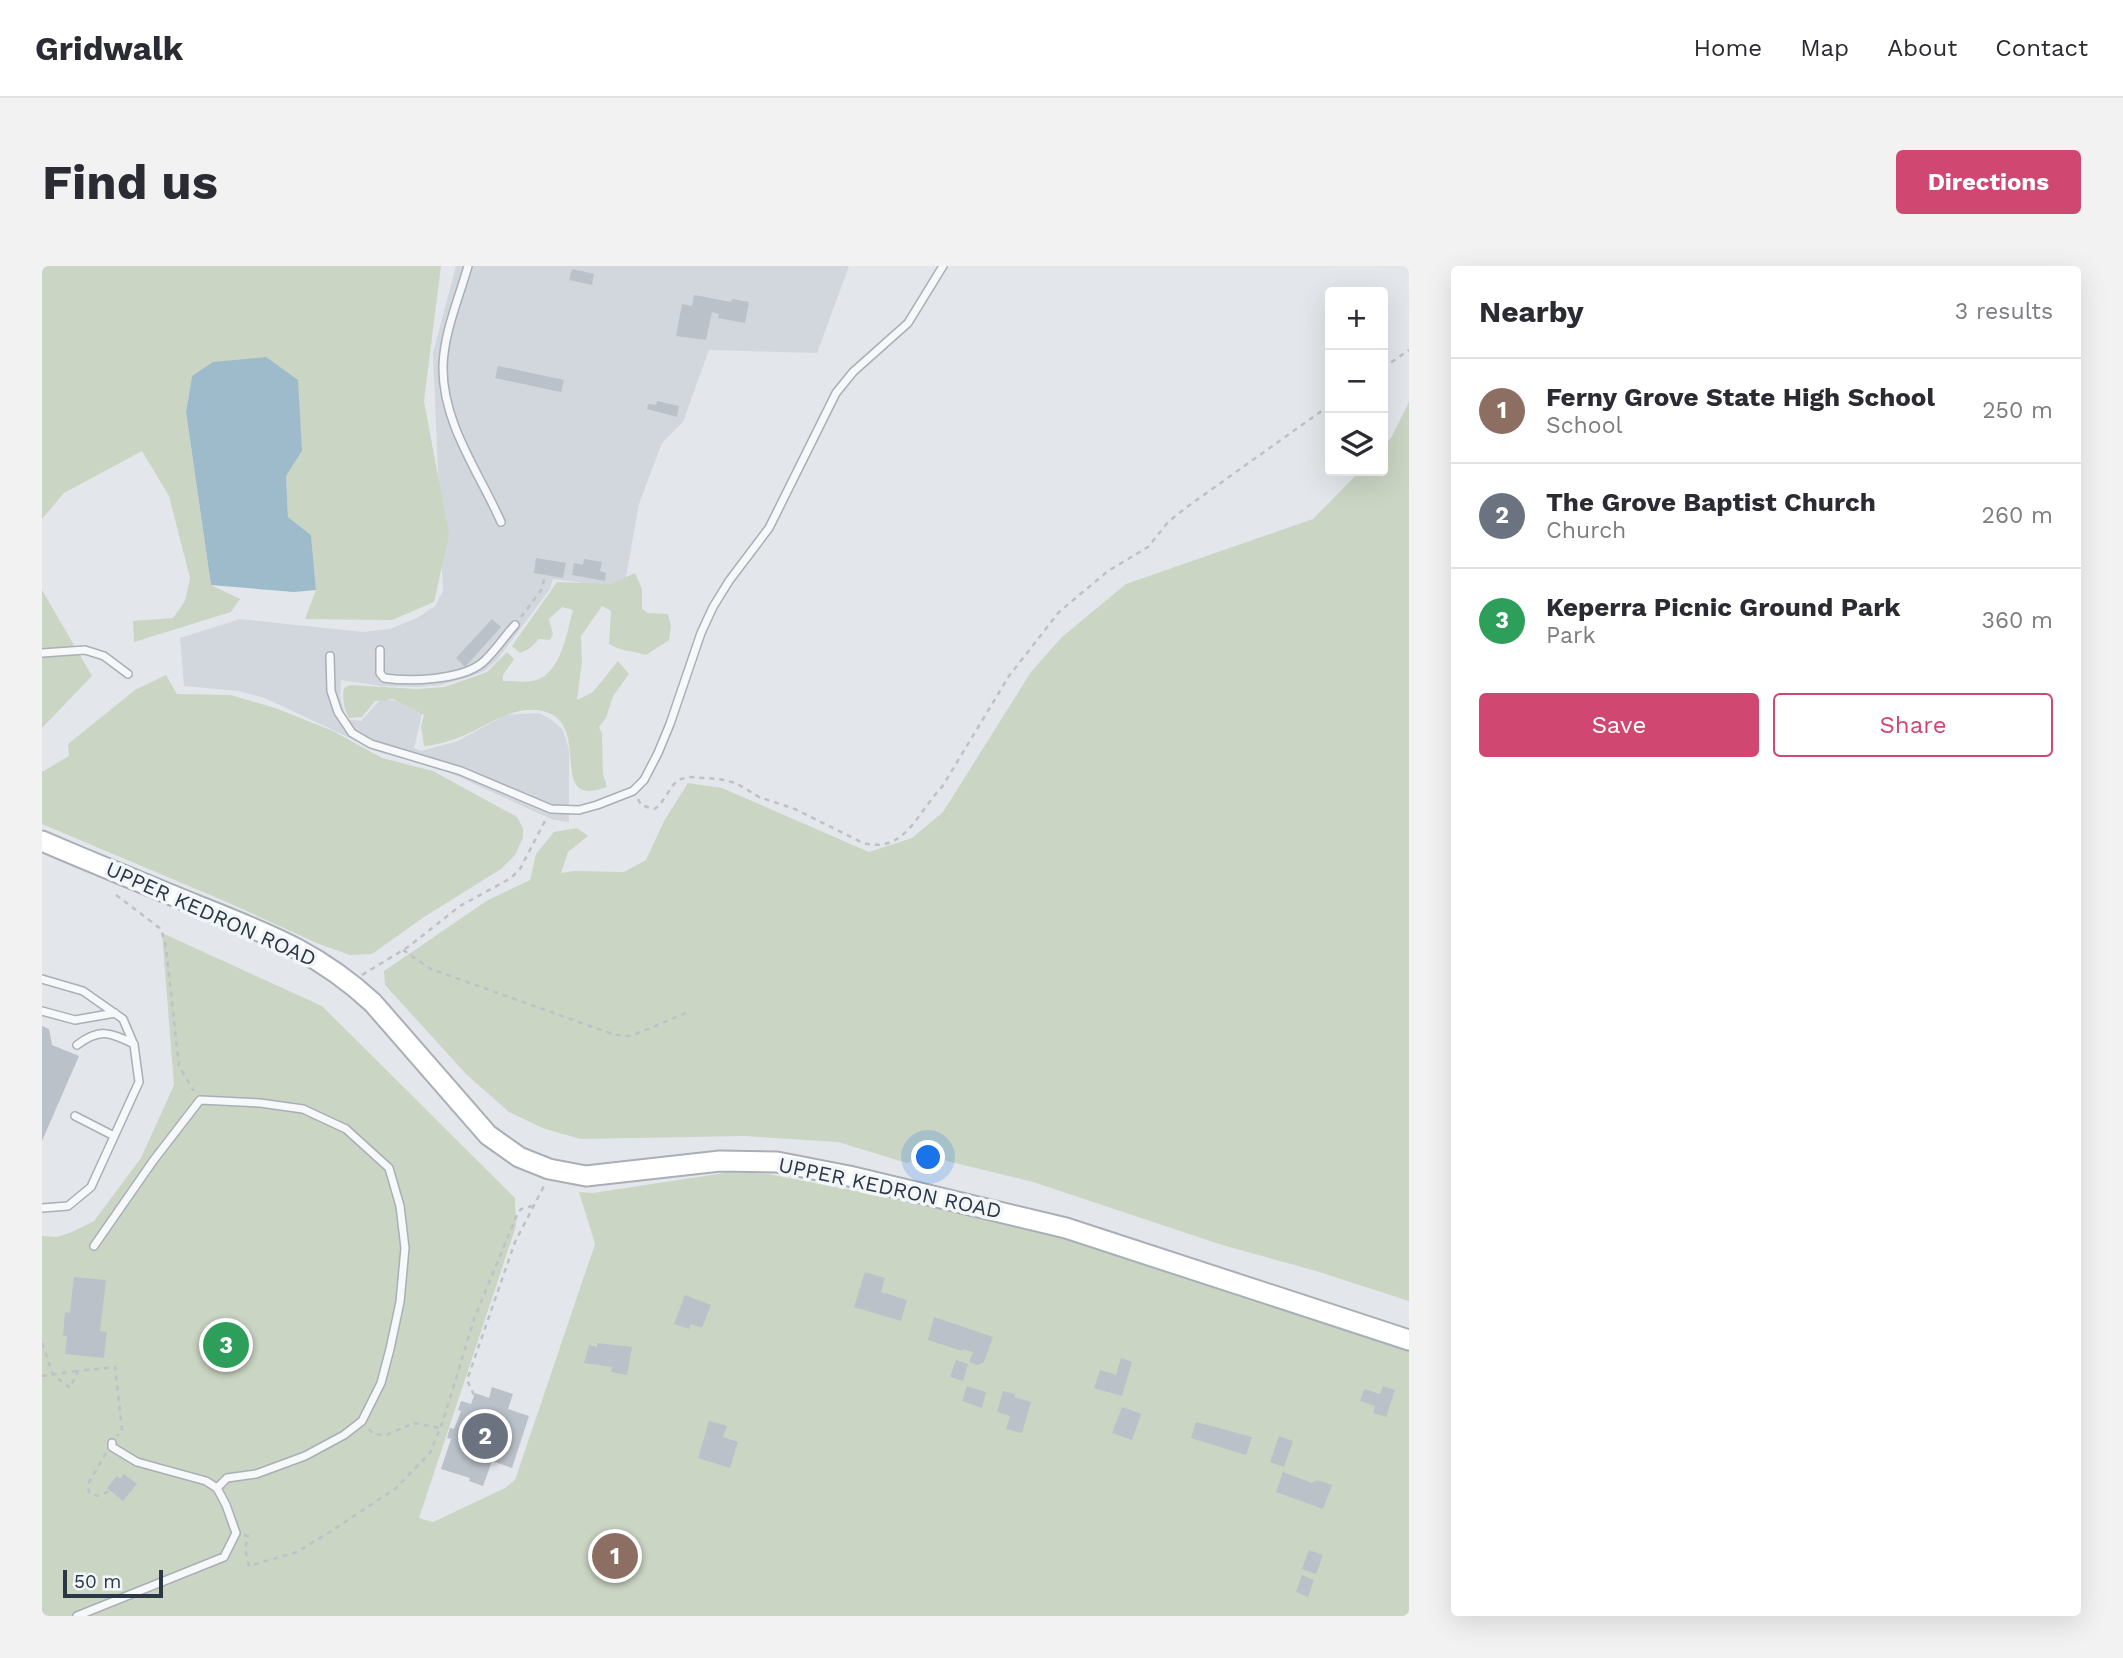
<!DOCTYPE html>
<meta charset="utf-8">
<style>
:root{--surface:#fff;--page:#f2f2f3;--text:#2b2b33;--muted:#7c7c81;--line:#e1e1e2;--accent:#d04871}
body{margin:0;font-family:"Work Sans",sans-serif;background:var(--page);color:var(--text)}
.controls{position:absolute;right:21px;top:21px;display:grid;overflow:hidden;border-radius:7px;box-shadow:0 7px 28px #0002}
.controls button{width:63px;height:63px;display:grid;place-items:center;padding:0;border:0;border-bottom:2px solid var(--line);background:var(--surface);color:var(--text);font:35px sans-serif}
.scale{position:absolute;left:21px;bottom:18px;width:100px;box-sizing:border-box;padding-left:7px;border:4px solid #2a3744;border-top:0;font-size:19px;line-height:24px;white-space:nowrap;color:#2a3744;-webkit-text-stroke:5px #f3f6f8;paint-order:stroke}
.you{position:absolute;left:887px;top:892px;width:24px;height:24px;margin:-18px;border:5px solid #fff;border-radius:50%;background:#1a73e8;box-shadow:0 0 0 10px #1a73e833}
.badge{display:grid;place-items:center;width:46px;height:46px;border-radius:50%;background:var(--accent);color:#fff;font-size:23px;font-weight:700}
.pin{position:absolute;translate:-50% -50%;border:4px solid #fff;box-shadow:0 2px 7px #0006}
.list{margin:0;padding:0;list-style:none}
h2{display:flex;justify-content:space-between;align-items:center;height:91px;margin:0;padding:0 28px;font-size:30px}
h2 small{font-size:23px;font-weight:400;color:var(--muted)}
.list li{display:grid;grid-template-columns:46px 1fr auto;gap:21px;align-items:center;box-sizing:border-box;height:105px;padding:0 28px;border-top:2px solid var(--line)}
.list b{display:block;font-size:26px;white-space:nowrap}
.list p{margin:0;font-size:23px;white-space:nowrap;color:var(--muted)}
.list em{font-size:23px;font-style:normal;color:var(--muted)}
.actions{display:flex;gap:14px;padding:21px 28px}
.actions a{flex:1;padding:16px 0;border:2px solid var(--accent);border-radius:7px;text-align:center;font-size:24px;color:var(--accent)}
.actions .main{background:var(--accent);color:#fff}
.icon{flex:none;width:38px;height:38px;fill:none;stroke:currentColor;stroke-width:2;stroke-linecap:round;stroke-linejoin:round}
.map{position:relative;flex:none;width:1367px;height:1350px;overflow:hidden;border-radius:7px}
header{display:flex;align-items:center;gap:42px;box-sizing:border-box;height:98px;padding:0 35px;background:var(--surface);border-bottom:2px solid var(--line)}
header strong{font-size:33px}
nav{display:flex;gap:38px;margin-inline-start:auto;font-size:24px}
.intro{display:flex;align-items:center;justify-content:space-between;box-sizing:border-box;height:168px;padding:0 42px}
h1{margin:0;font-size:49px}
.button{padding:18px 32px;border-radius:7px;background:var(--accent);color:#fff;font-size:24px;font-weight:700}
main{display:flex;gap:42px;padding:0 42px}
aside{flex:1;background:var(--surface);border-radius:7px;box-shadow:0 7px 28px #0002}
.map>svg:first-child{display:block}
.built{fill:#d1d7dd}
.green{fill:#cbd5c4}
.water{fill:#9ebbcb}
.building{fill:#bac1c9}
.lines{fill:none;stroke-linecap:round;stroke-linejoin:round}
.service-casing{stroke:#a8afb6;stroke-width:10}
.secondary-casing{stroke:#a8afb6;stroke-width:23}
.path{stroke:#bdc2c6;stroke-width:2.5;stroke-dasharray:5 5;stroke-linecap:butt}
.service{stroke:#f6f8f9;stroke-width:7}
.secondary{stroke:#fff;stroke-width:19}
.labels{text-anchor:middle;stroke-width:7;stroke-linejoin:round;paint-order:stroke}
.street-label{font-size:21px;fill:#2a3744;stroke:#f3f6f8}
</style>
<header>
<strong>Gridwalk</strong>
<nav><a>Home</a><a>Map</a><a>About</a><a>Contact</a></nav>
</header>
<div class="intro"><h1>Find us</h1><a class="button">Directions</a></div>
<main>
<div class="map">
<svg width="1367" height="1350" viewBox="0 0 1367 1350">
<rect width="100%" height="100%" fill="#e3e7eb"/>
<path class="built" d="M414 0H807L775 87 667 84 641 156 620 177 597 238 582 322 511 313 508 323 455 394 442 405 427 411 399 419 374 421 339 420 299 414 298 430 304 453 319 455 339 433 355 435 380 448 372 482 379 485 416 475 463 449 497 447 510 454 521 464 527 484V556L512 554 498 548 400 503 335 485 223 432 196 425 142 420 138 372 198 353 321 366 348 363 375 352 393 340 401 325 391 87Z"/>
<path class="green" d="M0 0H399L382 135 407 269 392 336 350 354 263 353 274 324 269 269 246 251 244 210 260 185 150 110 144 146 169 319 198 333 189 346 92 376 91 355 131 352 143 335 148 312 127 230 100 185 22 227 0 253Z
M1367 136V1035L1274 1005 1180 979 991 916 888 891 865 897 796 876 702 870 539 873 503 863 467 846 425 809 343 719 342 705 446 634 488 614 494 588 512 566 535 562 546 570 526 586 519 607 532 605 582 606 604 594 622 555 646 517 680 522 827 586 870 572 901 546 989 406 1020 371 1084 318 1271 253 1318 205H1341V180L1349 172Z
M593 307 600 323V343L606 347 626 348 629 360 627 374 604 389C592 385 577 385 567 378L569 345 560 340 539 370 540 395 535 434 551 426 576 395 587 408 571 430 564 452 557 461 560 467 561 508 565 521C506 543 547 467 509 448 479 434 449 458 423 469 412 474 395 479 382 480L379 460 382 449 351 433 333 435 320 451 307 452C302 444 300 431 302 422L308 419 375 423 403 421 445 406 465 386 472 393 461 409V415C471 415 484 417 494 414 519 407 525 366 531 344L520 341 507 353 511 368 508 374 497 373 487 383 478 387 470 380 515 316 570 318Z
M0 324 50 410 0 462Z
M124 409 135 428 189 429 233 442 291 465 340 492 391 505 475 551 481 562V572L473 589 459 603 382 651 330 688 308 689 277 678 187 637 0 558V506L27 490 26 478 93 424Z
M120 667 280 740 473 932 474 960 377 1252 391 1256 463 1222 473 1214 553 978 537 926 551 927 689 906 726 908 981 957 1309 1064 1367 1085V1350H0V970L15 971 30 966 52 955 99 892 132 819Z"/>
<path class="water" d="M224 91 256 114 260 185 244 210 246 251 269 269 274 324 252 326 169 319 144 146 150 110 171 96Z"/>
<path class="building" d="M530 3 552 8 550 19 527 14Z
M652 29 689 36 690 33 707 36 703 57 676 52 677 48 670 46 664 74 634 70 640 38 650 40Z
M456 100 522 114 519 126 453 112Z
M615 135 637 140 635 151 605 143 606 138 614 139Z
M494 292 524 297 521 312 492 307Z
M542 293 560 296 558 305 564 307 563 315 530 309 532 297 541 299Z
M450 353 459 361 423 401 414 392Z
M0 760 7 763 10 779 37 790 0 875Z
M823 1006 843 1012 839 1026 865 1034 859 1055 812 1041Z
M32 1011 64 1014 58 1065 65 1066 62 1092 23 1088 25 1070H21L23 1046 28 1047Z
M643 1029 669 1039 660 1062 649 1058 647 1063 632 1058Z
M892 1051 951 1071 942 1096 936 1099 927 1096 931 1086 920 1083V1085L886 1074Z
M555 1077 590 1081 585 1109 569 1106 570 1101 542 1097 547 1079 555 1081Z
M1079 1092 1090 1096 1080 1130 1052 1122 1058 1104 1074 1109Z
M914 1094 926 1098 921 1115 908 1111Z
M925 1120 944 1126 940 1142 920 1135Z
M1341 1120 1353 1124 1344 1151 1331 1147 1333 1140 1318 1135 1322 1123 1338 1128Z
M450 1121 471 1128 466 1143 487 1150 470 1202 450 1195 441 1220 427 1215 428 1212 399 1203 409 1173 405 1172 408 1162 412 1163 419 1145 416 1144 419 1135 429 1138 433 1127 447 1132Z
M961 1125 973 1128 972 1131 989 1136 980 1167 964 1163 968 1150 955 1146Z
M1080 1141 1099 1148 1090 1174 1070 1167Z
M667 1155 685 1160 681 1171 696 1176 688 1202 656 1192Z
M1154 1156 1210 1171 1204 1189 1149 1172Z
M1237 1170 1251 1175 1242 1201 1228 1196Z
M1241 1206 1270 1217 1275 1214 1290 1219 1281 1243 1234 1226Z
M82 1208 95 1218 81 1235 65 1222 75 1210 78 1213Z
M1267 1284 1281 1289 1274 1308 1260 1303Z
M1260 1309 1272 1314 1266 1331 1254 1326Z"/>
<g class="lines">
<defs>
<path id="service" d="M426 0C417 32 402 66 401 100 400 157 437 206 459 256
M338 384V407L342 412C368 416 419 414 440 397 452 387 462 371 473 359
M0 387 43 384 62 390 86 408
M288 390 289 425 296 446 310 467 329 478 419 505 509 543 537 544 555 539 591 525 602 514 616 487 628 458 659 367 671 341 687 315 727 262 794 127 811 106 866 57 901 0
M0 713 41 725 81 753 92 779 97 816 49 921 26 940 0 942
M0 745 33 754 73 747
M35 779C58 762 67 766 92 778
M33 850 72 870
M52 980 111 895 158 834 218 837 261 843 304 863 347 902 358 940 363 982 358 1036 348 1083 339 1117 320 1155 302 1169 263 1190 214 1208 185 1212 175 1222
M35 1350 182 1291 194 1267 184 1239 175 1222 164 1215 95 1196 70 1181V1177"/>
<path id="secondary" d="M0 575C51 597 103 618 154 639 223 667 275 685 331 737L446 869 477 891 507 903 544 910 678 895 735 896 807 910 1024 962 1367 1074"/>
</defs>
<use href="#service" class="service-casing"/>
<use href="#secondary" class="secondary-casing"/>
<path class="path" d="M1341 102 1367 84
M479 351 500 323 503 309
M596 533 599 539 612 543 617 540 632 518 639 513 647 511 677 513 694 517 717 531 753 543 821 577C864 588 875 546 900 521L967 410 1017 346 1066 305 1106 281 1127 255 1149 238 1288 139
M74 629 119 663 124 681 137 800 152 825
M361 684 389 703 573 769 589 770 644 747
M320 709 366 681 418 640 469 612 478 603 505 551
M0 1077 11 1109 28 1122 36 1105 73 1101 80 1164 75 1170
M0 1110 35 1105
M432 1129 425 1114 473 976 503 918
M327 1163 331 1168 344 1169 372 1157 398 1162
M64 1187 46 1218 47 1226 55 1230 68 1225
M202 1269 206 1270 203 1283 207 1300 255 1286 291 1264 354 1222 388 1187 401 1155 432 1053 475 949 479 943 490 940"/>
<use href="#service" class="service"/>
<use href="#secondary" class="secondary"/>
</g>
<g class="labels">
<g class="street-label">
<text transform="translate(169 648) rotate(24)" y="7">UPPER KEDRON ROAD</text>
<text transform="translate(848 922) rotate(12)" y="7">UPPER KEDRON ROAD</text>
</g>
</g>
</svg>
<div class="controls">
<button>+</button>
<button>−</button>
<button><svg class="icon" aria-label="layers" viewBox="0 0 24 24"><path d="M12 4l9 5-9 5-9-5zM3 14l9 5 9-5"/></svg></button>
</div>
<div class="scale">50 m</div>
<div class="you"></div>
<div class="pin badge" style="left:573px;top:1290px;background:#8d6e63">1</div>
<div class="pin badge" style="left:443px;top:1170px;background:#6b7280">2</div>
<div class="pin badge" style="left:184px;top:1079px;background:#2e9e5b">3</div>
</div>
<aside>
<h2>Nearby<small>3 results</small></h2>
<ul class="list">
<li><span class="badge" style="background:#8d6e63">1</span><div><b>Ferny Grove State High School</b><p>School</p></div><em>250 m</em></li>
<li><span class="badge" style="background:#6b7280">2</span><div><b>The Grove Baptist Church</b><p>Church</p></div><em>260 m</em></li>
<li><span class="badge" style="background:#2e9e5b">3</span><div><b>Keperra Picnic Ground Park</b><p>Park</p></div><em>360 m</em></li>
</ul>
<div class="actions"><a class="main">Save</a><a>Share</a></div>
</aside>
</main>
